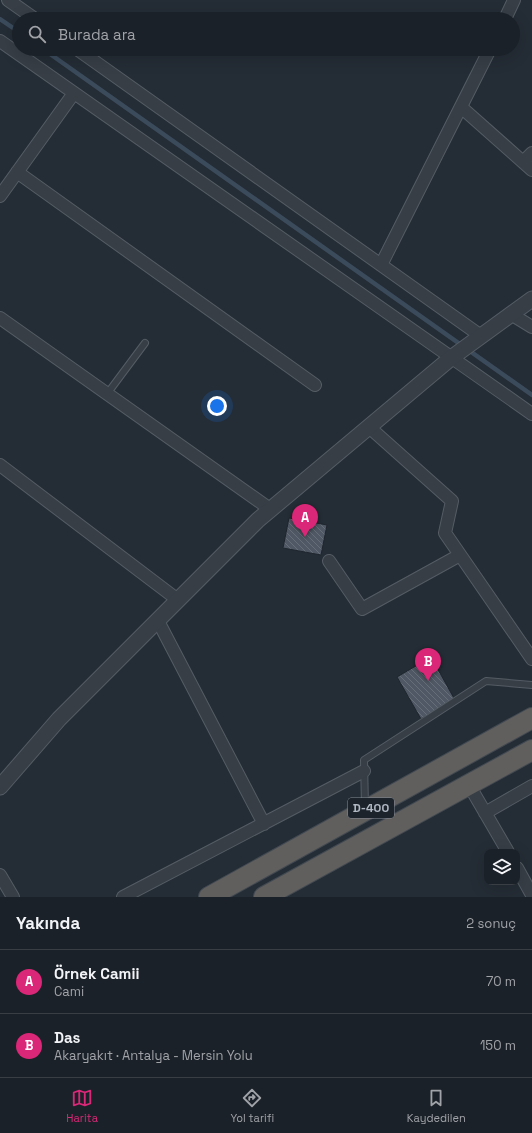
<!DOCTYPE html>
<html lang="tr">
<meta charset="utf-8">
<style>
:root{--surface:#1b2128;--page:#242930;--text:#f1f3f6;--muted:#a0a3a8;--line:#393e45;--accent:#db2777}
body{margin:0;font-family:"Space Grotesk",sans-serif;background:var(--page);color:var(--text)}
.controls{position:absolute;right:12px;bottom:12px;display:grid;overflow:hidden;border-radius:8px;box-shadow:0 4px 16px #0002}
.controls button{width:36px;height:36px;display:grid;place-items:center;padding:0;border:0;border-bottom:1px solid var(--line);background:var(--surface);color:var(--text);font:20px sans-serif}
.you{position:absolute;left:217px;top:406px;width:14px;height:14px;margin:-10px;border:3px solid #fff;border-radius:50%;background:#1a73e8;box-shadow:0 0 0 6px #1a73e833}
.badge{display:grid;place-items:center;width:26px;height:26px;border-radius:50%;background:var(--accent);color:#fff;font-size:13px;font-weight:700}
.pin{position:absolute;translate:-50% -33px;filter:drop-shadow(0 1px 2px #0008)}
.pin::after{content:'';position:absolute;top:21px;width:14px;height:12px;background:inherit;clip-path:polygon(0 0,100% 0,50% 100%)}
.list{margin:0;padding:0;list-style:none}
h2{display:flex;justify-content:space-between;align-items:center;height:52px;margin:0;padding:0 16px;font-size:17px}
h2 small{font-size:13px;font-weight:400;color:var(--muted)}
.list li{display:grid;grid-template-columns:26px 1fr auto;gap:12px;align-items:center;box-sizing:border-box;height:64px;padding:0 16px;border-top:1px solid var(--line)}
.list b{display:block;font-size:15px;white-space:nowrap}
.list p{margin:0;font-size:13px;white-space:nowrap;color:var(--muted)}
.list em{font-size:13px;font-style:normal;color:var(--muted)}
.icon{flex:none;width:22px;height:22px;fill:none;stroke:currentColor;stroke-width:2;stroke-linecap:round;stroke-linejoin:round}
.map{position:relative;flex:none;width:532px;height:897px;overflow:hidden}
.search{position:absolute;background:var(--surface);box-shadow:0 4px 16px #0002;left:12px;right:12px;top:12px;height:44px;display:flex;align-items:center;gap:10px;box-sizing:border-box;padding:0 14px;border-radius:22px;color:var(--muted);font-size:15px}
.sheet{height:180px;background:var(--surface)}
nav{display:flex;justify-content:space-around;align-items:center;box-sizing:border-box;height:56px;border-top:1px solid var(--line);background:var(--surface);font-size:11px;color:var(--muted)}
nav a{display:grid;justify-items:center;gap:2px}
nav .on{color:var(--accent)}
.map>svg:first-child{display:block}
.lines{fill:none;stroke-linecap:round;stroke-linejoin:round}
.stream{stroke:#3b4b5c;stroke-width:4.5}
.building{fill:url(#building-back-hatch);stroke:#1e252d}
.service-casing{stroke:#555c64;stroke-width:8}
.minor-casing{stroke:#555c64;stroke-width:14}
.tertiary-casing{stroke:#555c64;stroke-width:17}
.trunk-casing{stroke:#424951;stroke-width:22}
.service{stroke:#373e46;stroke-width:6}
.minor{stroke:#373e46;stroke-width:12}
.tertiary{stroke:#373e46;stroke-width:15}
.trunk{stroke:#605f5e;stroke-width:20}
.labels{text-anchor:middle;stroke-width:3;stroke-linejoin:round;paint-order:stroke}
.shield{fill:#1c232b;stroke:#858c95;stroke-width:1}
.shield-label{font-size:12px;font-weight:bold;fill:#b2b9c3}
</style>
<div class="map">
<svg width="532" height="897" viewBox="0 0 532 897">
<defs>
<pattern id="building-back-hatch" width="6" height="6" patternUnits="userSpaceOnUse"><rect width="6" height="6" fill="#4f5864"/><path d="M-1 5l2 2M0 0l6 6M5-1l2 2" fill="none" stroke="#666e79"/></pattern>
</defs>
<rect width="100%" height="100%" fill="#242c35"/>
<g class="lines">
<path class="stream" d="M0 19 19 32
M43 49 532 395"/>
</g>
<path class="building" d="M289 518 327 525 321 555 283 548Z
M431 657 455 700 421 719 397 677Z"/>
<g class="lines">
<defs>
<path id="service" d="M107 394 145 343
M365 807 364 760 486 681 532 685"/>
<path id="minor" d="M8 0 35 19
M505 19 514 0
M0 41 532 414
M77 49 481 336
M461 107 532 170
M523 162 532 153
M17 172 315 385
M0 196 74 93
M381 265 490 49
M511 314 532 327
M0 318 270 509
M369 427 452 501 445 533 532 659
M0 465 178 600
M329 561 362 609 460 555
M158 621 264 824
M469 785 508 852
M485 813 532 786
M517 868 532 895
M0 875 13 897
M123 897 364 771"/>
<path id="tertiary" d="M0 787 59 719 258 520 451 358 532 299"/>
<path id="trunk" d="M209 897 532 718
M264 897 532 750"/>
</defs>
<use href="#service" class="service-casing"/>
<use href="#minor" class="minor-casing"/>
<use href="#tertiary" class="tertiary-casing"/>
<use href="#trunk" class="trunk-casing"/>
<use href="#service" class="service"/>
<use href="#minor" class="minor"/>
<use href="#tertiary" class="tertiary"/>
<use href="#trunk" class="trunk"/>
</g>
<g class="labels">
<rect class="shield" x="348" y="798" width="46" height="20" rx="3"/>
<g class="shield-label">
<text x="371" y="812">D-400</text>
</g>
</g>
</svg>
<div class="controls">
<button><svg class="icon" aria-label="layers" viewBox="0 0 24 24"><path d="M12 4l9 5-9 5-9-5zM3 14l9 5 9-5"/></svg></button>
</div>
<div class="you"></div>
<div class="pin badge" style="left:305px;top:537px">A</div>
<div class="pin badge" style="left:428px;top:681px">B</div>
<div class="search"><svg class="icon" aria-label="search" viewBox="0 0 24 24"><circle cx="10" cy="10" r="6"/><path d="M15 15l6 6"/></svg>Burada ara</div>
</div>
<section class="sheet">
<h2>Yakında<small>2 sonuç</small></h2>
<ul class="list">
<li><span class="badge">A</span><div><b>Örnek Camii</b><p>Cami</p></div><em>70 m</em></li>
<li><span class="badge">B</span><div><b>Das</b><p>Akaryakıt · Antalya - Mersin Yolu</p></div><em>150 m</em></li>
</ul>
</section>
<nav>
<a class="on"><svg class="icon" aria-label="map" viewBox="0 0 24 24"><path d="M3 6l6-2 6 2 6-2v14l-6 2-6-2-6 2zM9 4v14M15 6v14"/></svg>Harita</a>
<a><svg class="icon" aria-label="directions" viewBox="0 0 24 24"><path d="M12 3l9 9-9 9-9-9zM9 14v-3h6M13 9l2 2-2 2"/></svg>Yol tarifi</a>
<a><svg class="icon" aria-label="saved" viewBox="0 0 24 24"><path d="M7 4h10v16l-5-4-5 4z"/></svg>Kaydedilen</a>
</nav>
